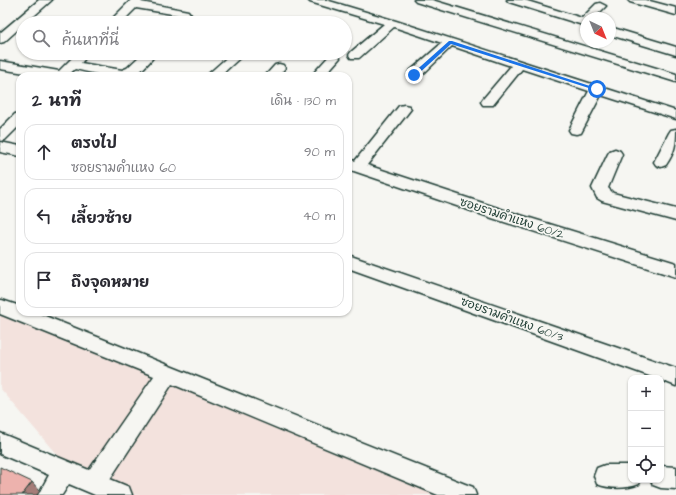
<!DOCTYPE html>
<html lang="th">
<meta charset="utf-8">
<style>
:root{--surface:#fff;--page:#f7f7f7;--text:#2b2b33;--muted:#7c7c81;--line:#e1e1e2}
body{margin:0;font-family:"Architects Daughter","Playpen Sans Thai",sans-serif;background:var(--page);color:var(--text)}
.controls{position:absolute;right:12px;bottom:12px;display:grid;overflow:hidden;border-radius:8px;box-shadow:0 1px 3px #0004}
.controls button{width:36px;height:36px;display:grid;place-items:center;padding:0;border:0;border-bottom:1px solid var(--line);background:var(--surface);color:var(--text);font:20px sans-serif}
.compass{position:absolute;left:580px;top:12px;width:36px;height:36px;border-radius:50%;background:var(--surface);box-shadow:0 1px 3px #0004;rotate:137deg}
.stop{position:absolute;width:12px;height:12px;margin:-9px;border:3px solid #1a73e8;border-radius:50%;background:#fff}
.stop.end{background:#1a73e8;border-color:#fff;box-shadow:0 1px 4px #0008}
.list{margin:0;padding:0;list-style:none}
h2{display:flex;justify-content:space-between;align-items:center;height:52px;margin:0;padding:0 16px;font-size:17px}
h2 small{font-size:13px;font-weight:400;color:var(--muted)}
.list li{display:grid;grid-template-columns:26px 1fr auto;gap:12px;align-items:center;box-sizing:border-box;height:56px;margin:0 8px 8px;padding:0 8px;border:1px solid var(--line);border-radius:12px}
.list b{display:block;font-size:15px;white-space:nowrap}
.list p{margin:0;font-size:13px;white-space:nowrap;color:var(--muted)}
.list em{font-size:13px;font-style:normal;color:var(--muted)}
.icon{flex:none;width:22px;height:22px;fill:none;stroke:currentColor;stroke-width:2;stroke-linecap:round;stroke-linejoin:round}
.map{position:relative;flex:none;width:676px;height:495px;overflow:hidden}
.search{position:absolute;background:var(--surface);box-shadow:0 1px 3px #0004;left:16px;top:16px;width:336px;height:44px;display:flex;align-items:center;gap:10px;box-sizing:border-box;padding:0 14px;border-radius:22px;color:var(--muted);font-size:15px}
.panel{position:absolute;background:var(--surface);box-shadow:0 1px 3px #0004;left:16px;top:72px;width:336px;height:244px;border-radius:12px}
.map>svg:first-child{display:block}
.built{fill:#f3e2dd}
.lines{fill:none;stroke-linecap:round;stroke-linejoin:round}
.minor-casing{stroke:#1f3d34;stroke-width:3}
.minor{fill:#f6f6f2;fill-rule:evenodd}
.shaded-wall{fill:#a67d79;stroke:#1f3d34}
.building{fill:#edb2ad;stroke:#1f3d34}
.route{fill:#1a73e8}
.labels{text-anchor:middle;stroke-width:3.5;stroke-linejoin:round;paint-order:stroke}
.street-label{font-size:12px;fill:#1f3d34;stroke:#f6f6f2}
</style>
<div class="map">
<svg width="676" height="495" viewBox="0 0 676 495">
<rect width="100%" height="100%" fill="#f6f6f2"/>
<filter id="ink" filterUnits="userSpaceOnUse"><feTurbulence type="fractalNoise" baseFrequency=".025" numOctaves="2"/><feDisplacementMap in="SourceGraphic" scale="8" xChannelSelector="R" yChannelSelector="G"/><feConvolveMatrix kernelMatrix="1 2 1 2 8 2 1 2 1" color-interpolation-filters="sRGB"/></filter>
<g filter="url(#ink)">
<path class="built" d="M0 312 446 495H91L0 388Z"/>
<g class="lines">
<defs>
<path id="minor" d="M39 0H52L26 23H23V25L4 42 0 43V33Z
M131 0H143L141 2 188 11 191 15 184 23H172L178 15 136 8 121 23H108Z
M308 0H326L396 21 676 111V119L601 95 581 133 576 134 571 133 569 130 589 91 522 69 493 105H483L481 102 483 99 511 66 452 46 419 78H409L408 75 409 72 442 43 394 27 359 58H351L349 55 351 52 384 24 310 2Z
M414 0H432L676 74V82L416 2Z
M507 0H524L582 18 596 4 600 3 606 6 594 18H586V26L509 2Z
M628 0H646L676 8V15L630 2Z
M610 27 676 47V55L610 35Z
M77 53H90L81 63 122 70 127 68 143 53H156C152 60 143 69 137 74 124 82 89 72 75 69L67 76H44L0 69V61L59 71Z
M232 53H245L220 76H206Z
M334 54 338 55 340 58 324 76H311L330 55Z
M279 64 283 65 285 68 278 76H265L275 65Z
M404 105 409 106 411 109 367 165 504 210 676 263V277L492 218 348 169V159L355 161 399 106Z
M20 113V125L5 140 0 141V129L15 114Z
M676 129C676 144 675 152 666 165L661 167 656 165 654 162 669 133 671 130Z
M0 142 20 146V156L0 152Z
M615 149 620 151 622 154 608 188 613 193 676 209V221L602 201 597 198 592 188 608 154 610 151Z
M348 255 676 368V386L661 380V378H655L348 268Z
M0 300H2L20 306V312H35L465 484 473 487 476 495H438L172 384 110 479 129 487 132 495H95L69 484 62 495H38L49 475 0 454V433L89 470 154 376 0 314Z
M605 465H631V480H641L639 484C626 489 610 489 597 484L594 476 597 468Z
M661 466 676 467V489L661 488 653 485 651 480H661Z"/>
</defs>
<use href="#minor" class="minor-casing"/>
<use href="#minor" class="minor"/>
</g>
<path class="shaded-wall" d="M32 482 40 491 37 495H22Z"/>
<path class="building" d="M0 467 32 482 22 495H0Z"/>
</g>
<path class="route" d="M449 41H452L599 89 595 90 451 44 416 76H412V74Z"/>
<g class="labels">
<g class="street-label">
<text transform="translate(512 218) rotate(18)" y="4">ซอยรามคำแหง 60/2</text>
<text transform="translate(512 319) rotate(20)" y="4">ซอยรามคำแหง 60/3</text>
</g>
</g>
</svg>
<div class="controls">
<button>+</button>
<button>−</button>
<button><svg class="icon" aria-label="locate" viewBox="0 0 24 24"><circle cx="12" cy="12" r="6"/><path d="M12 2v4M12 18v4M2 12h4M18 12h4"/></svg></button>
</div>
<svg class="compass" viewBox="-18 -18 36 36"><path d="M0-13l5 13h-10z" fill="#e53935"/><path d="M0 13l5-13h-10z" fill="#7c7c81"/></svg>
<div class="stop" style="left:597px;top:89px"></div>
<div class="stop end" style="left:414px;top:75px"></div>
<div class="search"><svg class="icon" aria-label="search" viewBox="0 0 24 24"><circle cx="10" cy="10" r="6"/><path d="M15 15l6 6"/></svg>ค้นหาที่นี่</div>
<section class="panel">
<h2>2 นาที<small>เดิน · 130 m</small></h2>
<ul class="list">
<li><svg class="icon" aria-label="ahead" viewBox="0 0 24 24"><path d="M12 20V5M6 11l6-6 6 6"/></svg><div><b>ตรงไป</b><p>ซอยรามคำแหง 60</p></div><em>90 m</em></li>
<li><svg class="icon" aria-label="left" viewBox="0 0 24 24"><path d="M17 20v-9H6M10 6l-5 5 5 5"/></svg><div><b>เลี้ยวซ้าย</b></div><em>40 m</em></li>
<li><svg class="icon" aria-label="arrive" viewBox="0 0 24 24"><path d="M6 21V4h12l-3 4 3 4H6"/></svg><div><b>ถึงจุดหมาย</b></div></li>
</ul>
</section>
</div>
